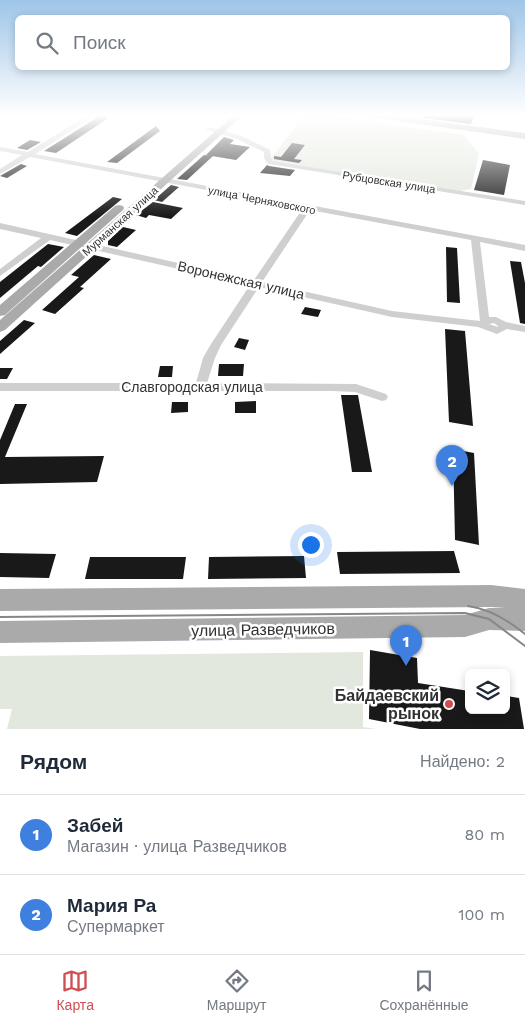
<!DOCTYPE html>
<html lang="ru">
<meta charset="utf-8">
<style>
:root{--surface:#fff;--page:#f2f2f3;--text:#1f2937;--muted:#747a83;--line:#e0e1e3;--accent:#d04d52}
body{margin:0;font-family:"Work Sans",sans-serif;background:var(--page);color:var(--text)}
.controls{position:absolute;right:15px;bottom:15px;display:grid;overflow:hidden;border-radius:8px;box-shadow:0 2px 8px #0003}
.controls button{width:45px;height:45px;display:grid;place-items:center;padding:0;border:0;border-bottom:1px solid var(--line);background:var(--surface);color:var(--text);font:25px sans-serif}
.you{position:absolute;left:310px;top:544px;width:18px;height:18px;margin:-12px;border:4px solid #fff;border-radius:50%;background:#1a73e8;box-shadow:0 0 0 8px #1a73e833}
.badge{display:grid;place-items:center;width:32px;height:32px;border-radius:50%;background:var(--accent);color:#fff;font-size:16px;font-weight:700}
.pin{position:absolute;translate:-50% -41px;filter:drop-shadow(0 1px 2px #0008)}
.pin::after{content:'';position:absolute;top:26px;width:18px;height:15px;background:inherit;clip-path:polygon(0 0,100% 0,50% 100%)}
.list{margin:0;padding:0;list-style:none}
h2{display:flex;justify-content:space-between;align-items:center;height:65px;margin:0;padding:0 20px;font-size:21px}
h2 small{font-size:16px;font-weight:400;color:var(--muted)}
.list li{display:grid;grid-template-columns:32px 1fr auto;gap:15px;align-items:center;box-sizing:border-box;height:80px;padding:0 20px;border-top:1px solid var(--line)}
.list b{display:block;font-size:19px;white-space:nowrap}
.list p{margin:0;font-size:16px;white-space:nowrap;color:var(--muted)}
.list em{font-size:16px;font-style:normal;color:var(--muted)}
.icon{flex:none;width:28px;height:28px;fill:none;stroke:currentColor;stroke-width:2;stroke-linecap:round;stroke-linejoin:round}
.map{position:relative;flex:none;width:525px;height:729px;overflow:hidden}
.search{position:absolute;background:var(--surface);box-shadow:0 2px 8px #0003;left:15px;right:15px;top:15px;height:55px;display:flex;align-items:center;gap:12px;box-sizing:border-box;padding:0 18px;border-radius:8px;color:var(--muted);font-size:19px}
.sheet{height:225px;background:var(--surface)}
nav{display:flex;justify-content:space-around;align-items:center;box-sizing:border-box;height:70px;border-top:1px solid var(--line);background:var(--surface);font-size:14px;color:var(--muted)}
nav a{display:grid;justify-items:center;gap:2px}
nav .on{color:var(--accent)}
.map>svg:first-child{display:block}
.green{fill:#e2e8dd}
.building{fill:#191919}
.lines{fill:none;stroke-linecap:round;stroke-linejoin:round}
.minor{fill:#cfcfcf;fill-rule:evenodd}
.major{fill:#aaa;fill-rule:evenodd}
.tram{stroke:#878787;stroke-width:2}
.poi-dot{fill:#d04d52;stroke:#fff;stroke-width:2}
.labels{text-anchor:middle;stroke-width:5;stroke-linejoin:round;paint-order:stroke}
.far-street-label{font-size:11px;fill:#323232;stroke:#fff}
.street-label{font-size:14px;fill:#323232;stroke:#fff}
.near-street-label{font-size:16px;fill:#323232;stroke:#fff}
.near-poi-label{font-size:16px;font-weight:bold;fill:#323232;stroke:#fff;text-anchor:end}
</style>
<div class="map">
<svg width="525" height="729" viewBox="0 0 525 729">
<rect width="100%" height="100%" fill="#fff"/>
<path class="green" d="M304 115H322L464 135 479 154 471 189 459 191 269 161Z
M363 652V727L376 729H7L12 709H0V656Z"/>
<path class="building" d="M101 115H105L107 119 56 153 44 151Z
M425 115H474L471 124 424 118Z
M156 126 160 131 117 163 107 162Z
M224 137 234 140 230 144 250 147 236 160 206 155Z
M30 140 41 142 27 150 17 148Z
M292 143 305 145 294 159 302 160 299 163 274 159V156L281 157Z
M204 155 213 156 187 180 177 179Z
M483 160 510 165 504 195 474 190Z
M21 164 27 166 7 178 0 176Z
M267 165 269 166 295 170 290 176 260 173Z
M171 185 179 187 162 202 154 200Z
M113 197 122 199 77 236 65 233Z
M153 202 183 208 171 219 149 215 146 218 136 215Z
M123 227 136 230 117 247 108 245V241Z
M48 244 64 247 41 267 38 266 0 298V282Z
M446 247 457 248 460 303 447 302Z
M94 255 111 259 80 287 84 288 55 314 42 310 79 277 71 275Z
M510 261 521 262 525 283V324L520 323Z
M305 307 321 310 318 317 301 314Z
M24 320 35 323 0 354V341Z
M445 329 465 331 473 426 449 422Z
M239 338 249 340 245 350 234 347Z
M219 364H244L243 376H218Z
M160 366H173L172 377H158Z
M0 368H13L7 379H0Z
M341 395H358L372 472H352Z
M256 401V413H235V402Z
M172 402H188V412L171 413Z
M15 404H27L5 457 104 456 97 482 0 484V440Z
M453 449 474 453 479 545 455 540Z
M454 551 460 573 340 574 337 552Z
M0 553 56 554 49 578 0 577Z
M304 556 306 578 208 579 209 557Z
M90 557H186L183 579H85Z
M370 650 417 658 418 683 469 691V710H506V696L519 698 524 729H420L369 719Z"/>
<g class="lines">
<path class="minor" d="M88 115H96L35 154 525 245V251L480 242 489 317H496L506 322 525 326V332L507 329 497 334 478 327 392 317 259 287 221 345 215 358 207 383 356 384 386 394 388 397 386 400 382 401 355 392 332 391H0V383H196L203 358 211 344 250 285 50 240 0 276V269L41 238 0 229V223L254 280 303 208 30 157 0 174V169L22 155 0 151V147L28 152ZM310 210 471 240 480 321 392 311 262 282ZM494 323 498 326V327L489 324Z
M209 127 242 136 270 150 272 161 525 201V205L269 164 267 163 264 158V152L237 139 207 130 206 129Z"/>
<path class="major" d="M234 115H243L5 330 0 332V320Z
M366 115H389L525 133V139L370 117Z
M119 205 123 206 124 208 123 210 5 315 0 316V305L115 206Z
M491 585 525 589V631L489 630 465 637 0 643V621L465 615 489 608H505L491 607 0 611V589Z"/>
<path class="tram" d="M468 606C490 609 508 620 525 634
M0 617 465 613 489 619 525 646"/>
</g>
<linearGradient id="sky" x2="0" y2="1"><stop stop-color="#9ec5e8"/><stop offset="0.53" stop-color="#fff"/><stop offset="1" stop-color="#fff" stop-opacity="0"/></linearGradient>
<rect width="525" height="217" fill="url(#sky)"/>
<circle class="poi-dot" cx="449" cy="704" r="5"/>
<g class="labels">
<g class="far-street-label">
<text transform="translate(389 182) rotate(9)" y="4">Рубцовская улица</text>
<text transform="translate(262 200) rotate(11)" y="4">улица Черняховского</text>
<text transform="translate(120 221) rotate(-42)" y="4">Мурманская улица</text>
</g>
<g class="street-label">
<text transform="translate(241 280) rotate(13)" y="5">Воронежская улица</text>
<text x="192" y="392">Славгородская улица</text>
</g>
<g class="near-street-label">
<text transform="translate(263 629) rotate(-1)" y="6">улица Разведчиков</text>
</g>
<g class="near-poi-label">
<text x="439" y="701">Байдаевский<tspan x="439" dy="18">рынок</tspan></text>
</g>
</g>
</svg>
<div class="controls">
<button><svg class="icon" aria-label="layers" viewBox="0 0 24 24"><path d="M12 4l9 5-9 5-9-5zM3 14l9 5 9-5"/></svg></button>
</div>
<div class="you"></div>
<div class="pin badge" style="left:406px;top:666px;background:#3f7fe0">1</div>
<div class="pin badge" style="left:452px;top:486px;background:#3f7fe0">2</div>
<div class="search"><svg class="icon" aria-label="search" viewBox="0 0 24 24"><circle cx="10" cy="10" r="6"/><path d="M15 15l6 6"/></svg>Поиск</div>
</div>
<section class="sheet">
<h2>Рядом<small>Найдено: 2</small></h2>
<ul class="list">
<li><span class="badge" style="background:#3f7fe0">1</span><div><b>Забей</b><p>Магазин · улица Разведчиков</p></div><em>80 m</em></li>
<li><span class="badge" style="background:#3f7fe0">2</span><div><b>Мария Ра</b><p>Супермаркет</p></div><em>100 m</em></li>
</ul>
</section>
<nav>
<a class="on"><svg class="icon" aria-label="map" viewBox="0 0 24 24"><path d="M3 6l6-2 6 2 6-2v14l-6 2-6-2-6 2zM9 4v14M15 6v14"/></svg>Карта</a>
<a><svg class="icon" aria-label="directions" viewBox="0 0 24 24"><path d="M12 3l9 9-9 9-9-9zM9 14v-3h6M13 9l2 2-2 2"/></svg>Маршрут</a>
<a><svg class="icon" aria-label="saved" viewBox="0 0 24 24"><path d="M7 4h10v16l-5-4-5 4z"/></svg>Сохранённые</a>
</nav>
